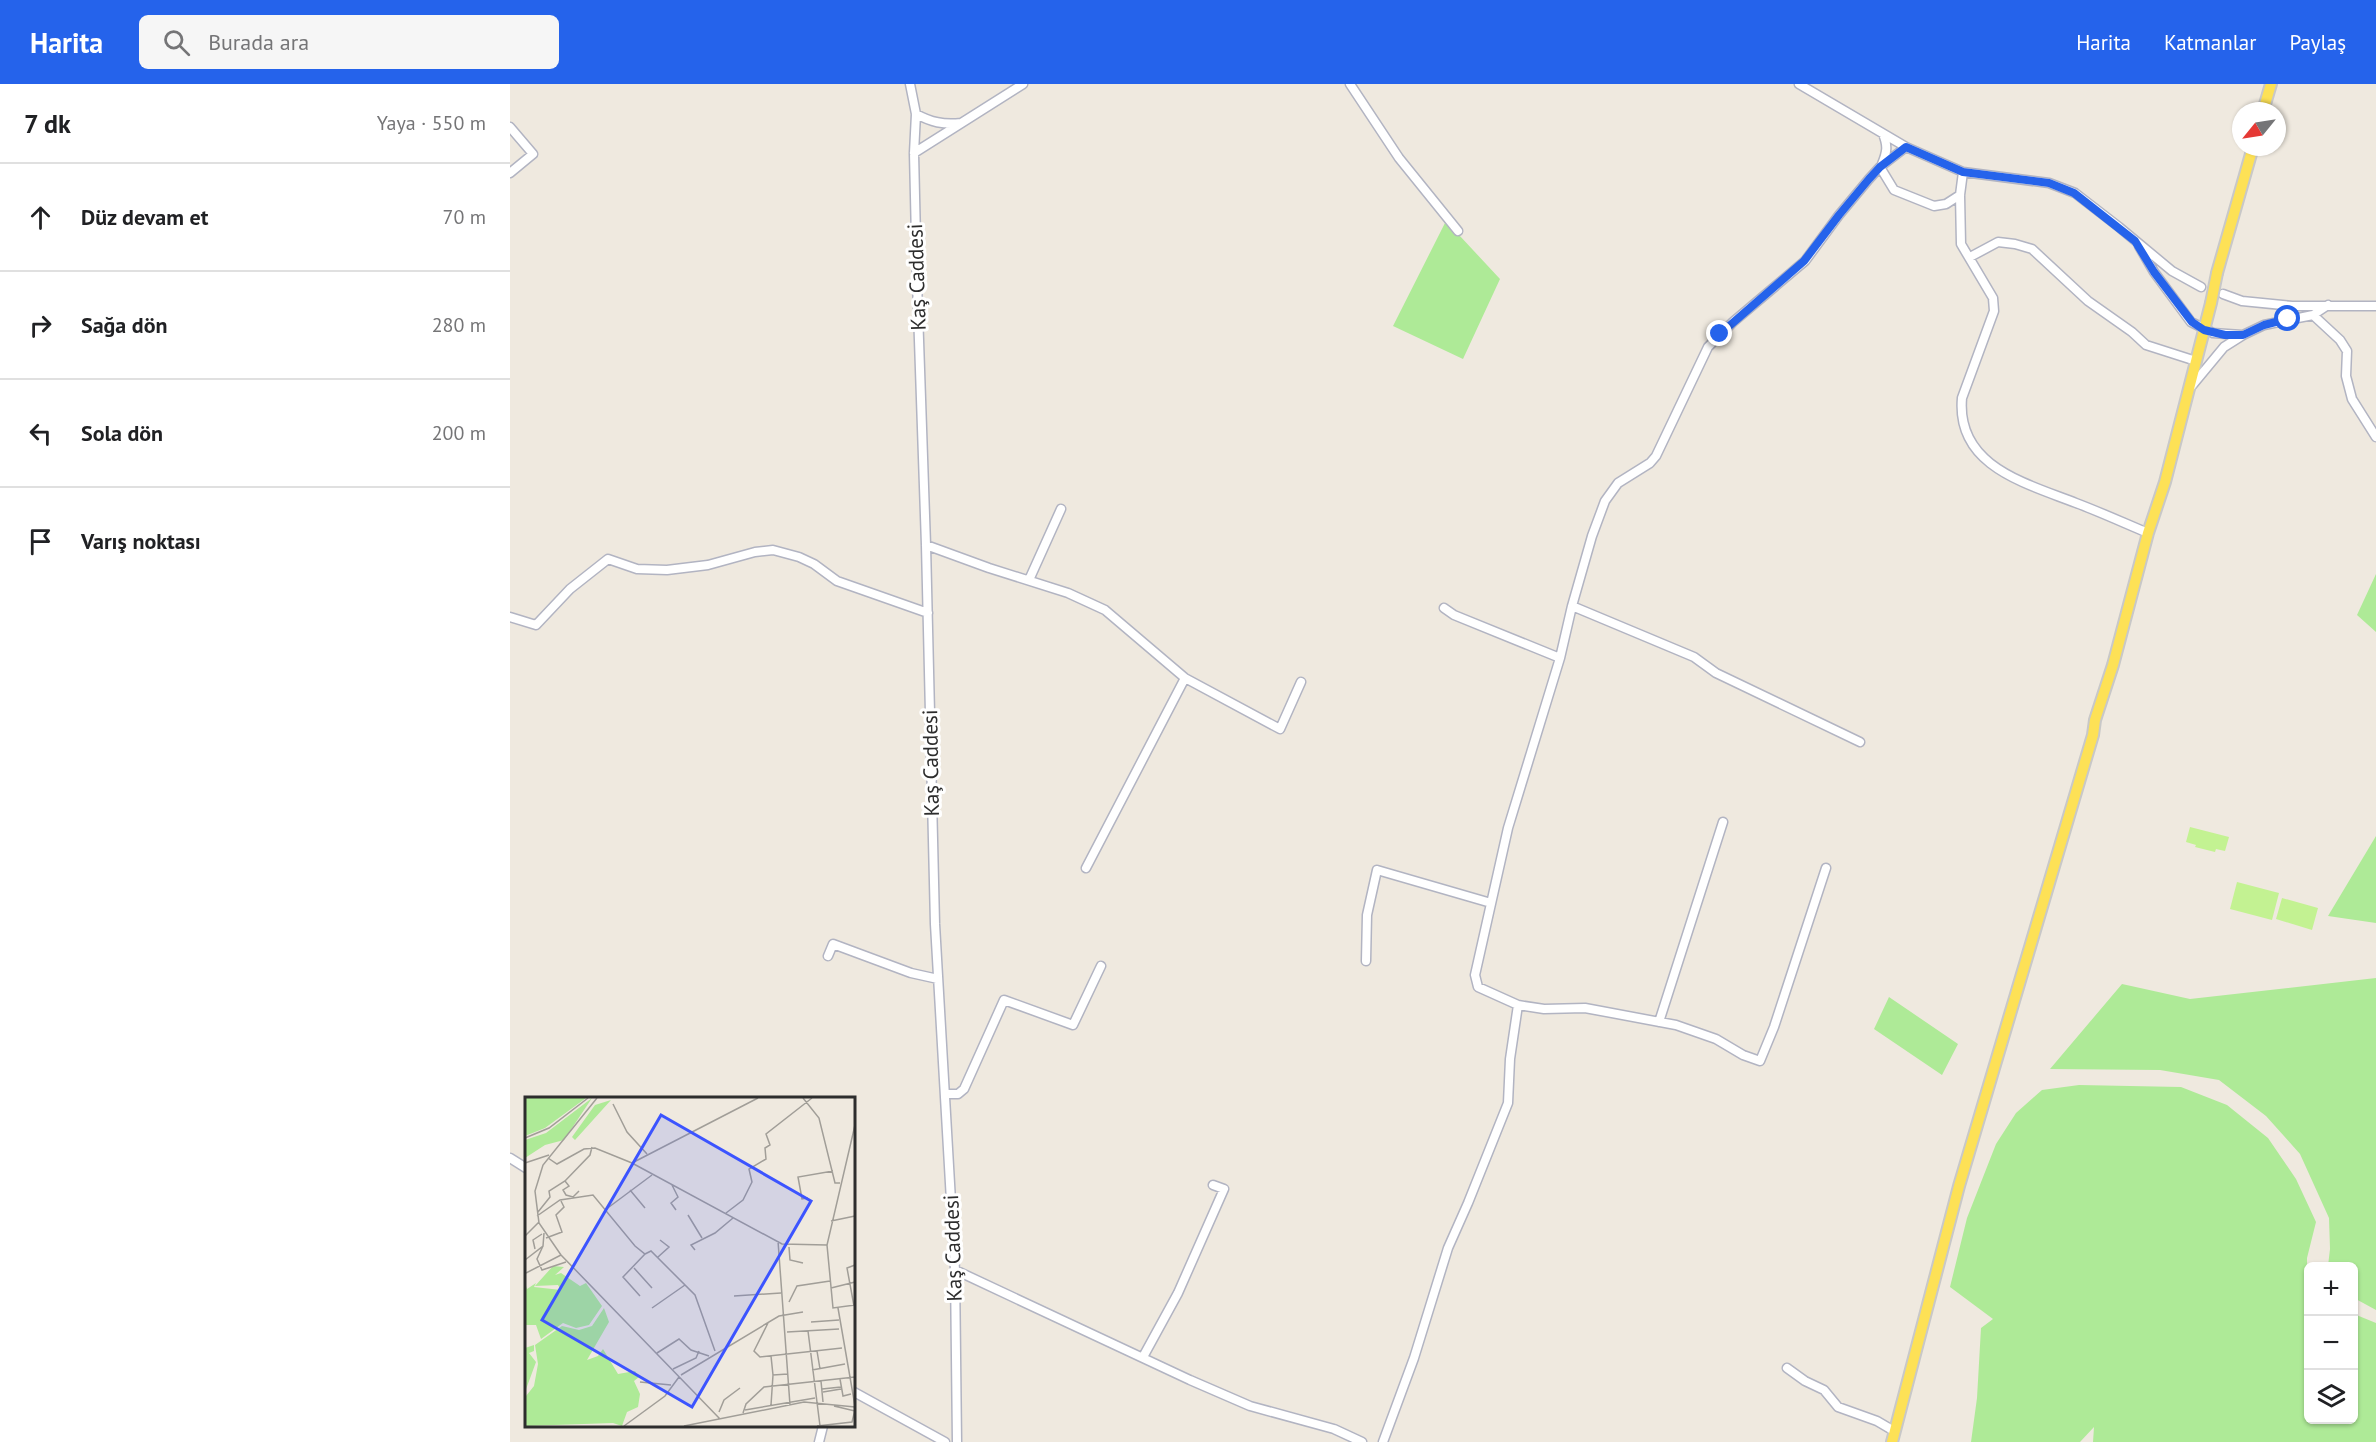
<!DOCTYPE html>
<html lang="tr">
<meta charset="utf-8">
<style>
:root{--surface:#fff;--page:#f6f6f6;--text:#202124;--muted:#757577;--line:#e0e0e0;--accent:#2563eb}
body{margin:0;font-family:"PT Sans",sans-serif;background:var(--page);color:var(--text)}
.controls{position:absolute;right:18px;bottom:18px;display:grid;overflow:hidden;border-radius:9px;box-shadow:0 2px 4px #0004}
.controls button{width:54px;height:54px;display:grid;place-items:center;padding:0;border:0;border-bottom:2px solid var(--line);background:var(--surface);color:var(--text);font:30px sans-serif}
.compass{position:absolute;left:1722px;top:18px;width:54px;height:54px;border-radius:50%;background:var(--surface);box-shadow:0 2px 4px #0004;rotate:240deg}
.stop{position:absolute;width:18px;height:18px;margin:-14px;border:4px solid #2563eb;border-radius:50%;background:#fff}
.stop.end{background:#2563eb;border-color:#fff;box-shadow:0 2px 6px #0008}
.list{margin:0;padding:0;list-style:none}
h2{display:flex;justify-content:space-between;align-items:center;height:78px;margin:0;padding:0 24px;font-size:26px}
h2 small{font-size:20px;font-weight:400;color:var(--muted)}
.list li{display:grid;grid-template-columns:39px 1fr auto;gap:18px;align-items:center;box-sizing:border-box;height:108px;padding:0 24px;border-top:2px solid var(--line)}
.list b{display:block;font-size:22px;white-space:nowrap}
.list em{font-size:20px;font-style:normal;color:var(--muted)}
.icon{flex:none;width:33px;height:33px;fill:none;stroke:currentColor;stroke-width:2;stroke-linecap:round;stroke-linejoin:round}
.map{position:relative;flex:none;width:1866px;height:1358px;overflow:hidden}
header{display:flex;align-items:center;gap:36px;box-sizing:border-box;height:84px;padding:0 30px;background:var(--accent);color:#fff}
header strong{font-size:28px}
nav{display:flex;gap:33px;margin-inline-start:auto;font-size:21px}
.search{width:420px;height:54px;background:var(--page);display:flex;align-items:center;gap:15px;box-sizing:border-box;padding:0 21px;border-radius:9px;color:var(--muted);font-size:22px}
main{display:flex}
aside{flex:1;background:var(--surface)}
.map>svg:first-child{display:block}
.green{fill:#aeea97}
.pitch{fill:#c3f292}
.lines{fill:none;stroke-linecap:round;stroke-linejoin:round}
.minor-casing{stroke:#b2b4c2;stroke-width:11}
.major-casing{stroke:#c8c8c8;stroke-width:14}
.minor{stroke:#fff;stroke-width:8}
.major{stroke:#fde156;stroke-width:10}
.major-bridge-casing{stroke:#c8c8c8;stroke-width:14;stroke-linecap:butt}
.major-bridge{stroke:#fde156;stroke-width:10}
.route{stroke:#2563eb;stroke-width:8}
.labels{text-anchor:middle;stroke-width:6;stroke-linejoin:round;paint-order:stroke}
.street-label{font-size:21px;fill:#2d2d2d;stroke:#fff}
.inset-road{fill:none;stroke:#a19e98;stroke-width:1.5}
.view{fill:#3c54ff;fill-opacity:0.15;stroke:#3c54ff;stroke-width:3}
.inset-edge{fill:none;stroke:#2d2d2d;stroke-width:3}
</style>
<header>
<strong>Harita</strong>
<div class="search"><svg class="icon" aria-label="search" viewBox="0 0 24 24"><circle cx="10" cy="10" r="6"/><path d="M15 15l6 6"/></svg>Burada ara</div>
<nav><a>Harita</a><a>Katmanlar</a><a>Paylaş</a></nav>
</header>
<main>
<aside>
<h2>7 dk<small>Yaya · 550 m</small></h2>
<ul class="list">
<li><svg class="icon" aria-label="ahead" viewBox="0 0 24 24"><path d="M12 20V5M6 11l6-6 6 6"/></svg><div><b>Düz devam et</b></div><em>70 m</em></li>
<li><svg class="icon" aria-label="right" viewBox="0 0 24 24"><path d="M7 20v-9h11M14 6l5 5-5 5"/></svg><div><b>Sağa dön</b></div><em>280 m</em></li>
<li><svg class="icon" aria-label="left" viewBox="0 0 24 24"><path d="M17 20v-9H6M10 6l-5 5 5 5"/></svg><div><b>Sola dön</b></div><em>200 m</em></li>
<li><svg class="icon" aria-label="arrive" viewBox="0 0 24 24"><path d="M6 21V4h12l-3 4 3 4H6"/></svg><div><b>Varış noktası</b></div></li>
</ul>
</aside>
<div class="map">
<svg width="1866" height="1358" viewBox="0 0 1866 1358">
<rect width="100%" height="100%" fill="#efe9df"/>
<path class="green" d="M936 137 990 195 953 275 883 242Z
M1866 490V548L1847 531Z
M1866 752V839L1818 832Z
M1866 894V1226L1844 1214V1182H1818L1820 1165 1819 1134 1790 1070 1756 1032 1709 996 1650 986 1540 985 1612 900 1680 915Z
M1379 913 1448 960 1432 991 1364 945Z
M1569 1001 1671 1003 1717 1021 1758 1054 1786 1095 1806 1138 1797 1174 1798 1336H1844V1230L1866 1239V1358H1583L1584 1343 1570 1358H1461L1467 1314 1471 1244 1483 1235 1440 1203 1457 1134 1486 1060 1506 1029 1532 1006Z"/>
<path class="pitch" d="M1680 743 1719 753 1715 767 1706 765 1705 768 1685 763 1686 761 1676 758Z
M1727 798 1769 809 1762 836 1720 825Z
M1772 814 1808 824 1802 846 1766 835Z"/>
<g class="lines">
<defs>
<path id="minor" d="M400 0 406 30 404 69 407 198 416 461 425 840 445 1186 447 1358
M840 0 889 74 948 147
M1289 0 1396 63 1453 88 1539 99 1565 109 1609 143 1662 187 1691 203
M406 30C421 38 433 41 451 39
M0 43 23 70 0 89
M404 69 513 0
M1372 80C1377 68 1378 62 1373 50
M1370 83 1384 106 1424 122 1436 120 1450 111
M1453 88 1450 111 1451 160 1483 214 1484 227 1452 314C1446 382 1515 399 1566 419 1590 428 1614 439 1638 449
M1629 162 1644 188 1681 238 1703 249 1732 251
M1460 173 1488 158 1505 160 1522 165 1578 217 1622 248 1636 261 1686 277
M1713 210 1732 217 1782 222H1866
M1803 231 1830 256 1837 267 1836 292 1842 315 1866 353
M1680 304 1714 263 1733 251 1754 241 1803 231 1818 221
M416 461 479 484 558 509 595 526 675 594 770 645 791 598
M519 496 551 425
M1062 522 1184 573 1206 589 1350 658
M934 524 944 531 1050 574
M0 533 26 541 60 505 98 475 127 485 157 486 198 481 245 468 263 466 289 473 304 480 327 497 418 529
M576 784 675 594
M318 872 323 860 401 889 428 895
M856 877 857 831 867 786 981 819
M1008 921 1034 925 1075 924 1166 941 1206 955 1233 971 1250 977 1264 943 1316 784
M1149 938 1213 738
M435 1010H448L454 1005 494 916 563 941 591 882
M0 1074 16 1084
M445 1186 680 1296 740 1322 824 1345 852 1358
M633 1273 668 1209 714 1105 703 1101
M1277 1284 1295 1297 1314 1306 1328 1323 1367 1337 1384 1347
M344 1308 435 1358
M309 1358 313 1342
M873 1358 904 1274 938 1164 958 1119 998 1019 1000 975 1008 921 968 903 965 891 998 744 1050 574 1062 522 1082 452 1095 417 1108 399 1140 379 1146 372 1198 263 1223 238 1295 177 1329 131 1359 95 1370 83 1396 63"/>
<path id="major" d="M1753 27 1761 0
M1707 189 1743 63
M1382 1358 1449 1102 1583 651 1585 636 1603 581 1638 449 1655 398 1701 219"/>
</defs>
<use href="#minor" class="minor-casing"/>
<use href="#major" class="major-casing"/>
<use href="#minor" class="minor"/>
<use href="#major" class="major"/>
<defs>
<path id="major-bridge" d="M1701 219 1707 189"/>
</defs>
<use href="#major-bridge" class="major-bridge-casing"/>
<use href="#major-bridge" class="major-bridge"/>
</g>
<g class="lines">
<path class="route" d="M1210 250 1294 177 1329 131 1359 95 1370 83 1396 63 1453 88 1539 99 1564 109 1625 157 1644 188 1682 238 1694 246 1715 251H1733L1754 241 1778 235"/>
</g>
<g class="labels">
<g class="street-label">
<text transform="translate(407 193) rotate(-92)" y="7">Kaş Caddesi</text>
<text transform="translate(421 679) rotate(-91)" y="7">Kaş Caddesi</text>
<text transform="translate(443 1164) rotate(-92)" y="7">Kaş Caddesi</text>
</g>
</g>
<g transform="translate(15 1013)">
<rect width="330" height="330" fill="#efe9df"/>
<path d="M0 1H61L20 31 0 39ZM67 1 39 43 20 48 0 61V43L21 36ZM86 3 50 43 47 40 70 8ZM28 169 39 170 30 178 36 176 55 189 61 186 77 209 64 228 51 231 38 226 16 242 11 228H0V186L2 192 11 186 9 190 36 193 33 188 10 189ZM79 211 84 225 62 263 73 259 78 252 93 277 110 274 114 280 109 284 115 297 113 310 102 315 97 329 88 326 0 329 1 299 9 289 13 267 10 248 37 229 54 233 67 229ZM9 248V254L4 256 11 265 0 295V251Z" fill="#aeea97"/>
<path class="inset-road" d="M72 1 18 68 10 94 14 126 36 158 195 322M278 1 294 21 310 86H315M88 7 102 35 122 57M330 28 302 148 308 211 330 208M0 41 24 31 63 1M23 61 32 67 59 52 70 51 107 66 257 147 302 148M0 66 24 58M107 66 233 1M40 84 44 89 38 93 41 98 48 100 54 94M147 88 153 100 146 106 151 113M105 93 120 111M283 101 277 102 273 80 308 74M80 113 127 78M13 115 25 100 24 94 40 84 65 58 67 50M201 116 218 103 227 85 224 72 241 62 240 51 245 48 241 37 287 1M163 118 177 141M12 119 35 103 68 98 110 149 120 157 126 154 170 198 190 254M306 124 330 119M0 139 14 125M21 141 37 135 31 118 39 110 36 104M253 144 265 308M18 149 12 162 17 173 41 165M264 150 265 163 278 166M10 152 8 143 17 137M170 153 166 148 190 136 208 121M133 160 144 150 135 143M0 163 18 149 19 136M109 171 127 191M1 176 36 158M306 191 330 185M115 199 98 180 120 157M209 199 256 196M264 205 272 189 305 184M329 209 322 171 330 168M127 211 160 188M313 211 330 309M286 225 314 223M243 226 229 254 235 260 317 251M283 234 295 329M262 235 314 232M292 254 295 272M132 256 154 242 166 253 184 259M246 259 248 278 263 277M148 272 171 261 174 254M287 273 320 267M156 278 254 219 278 215M315 282 318 299 326 297M296 284 298 305M115 285 146 288M297 292 316 290M298 295 316 292M246 308 248 278M309 309 330 314M220 313 290 301M194 315 199 303 215 291M218 316 221 307 239 290 330 280M99 329 140 299 154 280M159 329 279 305 330 310M292 329 327 325 330 313"/>
<path class="view" d="M136 18 286 104 167 310 17 223Z"/>
<rect width="330" height="330" class="inset-edge"/>
</g>
</svg>
<div class="controls">
<button>+</button>
<button>−</button>
<button><svg class="icon" aria-label="layers" viewBox="0 0 24 24"><path d="M12 4l9 5-9 5-9-5zM3 14l9 5 9-5"/></svg></button>
</div>
<svg class="compass" viewBox="-18 -18 36 36"><path d="M0-13l5 13h-10z" fill="#e53935"/><path d="M0 13l5-13h-10z" fill="#757577"/></svg>
<div class="stop" style="left:1778px;top:235px"></div>
<div class="stop end" style="left:1210px;top:250px"></div>
</div>
</main>
